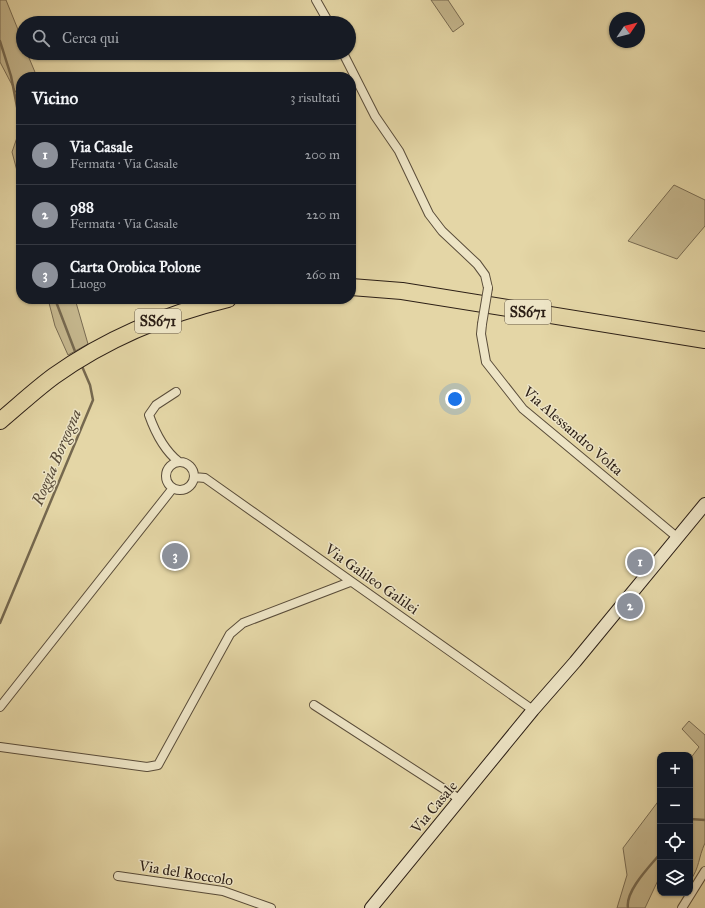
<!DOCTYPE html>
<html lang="it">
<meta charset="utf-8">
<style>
:root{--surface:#171b24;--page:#20242c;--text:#f1f3f6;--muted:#9ea1a6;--line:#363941;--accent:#8c9099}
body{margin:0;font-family:"IM FELL Great Primer",serif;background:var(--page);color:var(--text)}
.controls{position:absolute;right:12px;bottom:12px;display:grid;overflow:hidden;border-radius:8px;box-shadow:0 1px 3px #0004}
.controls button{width:36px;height:36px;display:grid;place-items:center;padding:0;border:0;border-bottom:1px solid var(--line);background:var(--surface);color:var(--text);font:20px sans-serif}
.compass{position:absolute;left:609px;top:12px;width:36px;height:36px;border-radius:50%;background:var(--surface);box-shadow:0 1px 3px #0004;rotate:55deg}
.you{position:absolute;left:455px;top:399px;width:14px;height:14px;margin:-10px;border:3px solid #fff;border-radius:50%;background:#1a73e8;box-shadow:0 0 0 6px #1a73e833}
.badge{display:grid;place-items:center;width:26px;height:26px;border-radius:50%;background:var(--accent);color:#fff;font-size:13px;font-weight:700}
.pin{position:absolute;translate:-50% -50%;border:2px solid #fff;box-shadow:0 1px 4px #0006}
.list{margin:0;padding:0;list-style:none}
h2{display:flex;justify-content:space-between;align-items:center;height:52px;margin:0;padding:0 16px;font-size:17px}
h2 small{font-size:13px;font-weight:400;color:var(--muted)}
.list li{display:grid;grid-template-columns:26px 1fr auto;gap:12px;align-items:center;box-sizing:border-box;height:60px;padding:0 16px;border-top:1px solid var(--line)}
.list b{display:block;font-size:15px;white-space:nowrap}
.list p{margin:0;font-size:13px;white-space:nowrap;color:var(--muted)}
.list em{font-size:13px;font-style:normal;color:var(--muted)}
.icon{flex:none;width:22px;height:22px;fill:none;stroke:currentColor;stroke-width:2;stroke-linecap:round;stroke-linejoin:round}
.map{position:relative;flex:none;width:705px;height:908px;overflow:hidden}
.search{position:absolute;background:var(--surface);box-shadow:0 1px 3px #0004;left:16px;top:16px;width:340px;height:44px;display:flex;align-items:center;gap:10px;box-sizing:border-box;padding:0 14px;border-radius:22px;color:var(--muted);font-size:15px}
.panel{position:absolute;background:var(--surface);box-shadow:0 1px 3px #0004;left:16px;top:72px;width:340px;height:232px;border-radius:16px}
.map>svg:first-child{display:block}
.green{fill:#c5b78e;stroke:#786b52}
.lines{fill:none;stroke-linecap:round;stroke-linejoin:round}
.stream{stroke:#75684f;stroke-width:2.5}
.street-casing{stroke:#5a4d3a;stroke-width:10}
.secondary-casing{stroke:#2c1f16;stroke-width:14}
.highway-casing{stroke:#2c1f16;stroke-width:18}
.street{stroke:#ede4c5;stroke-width:8}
.secondary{stroke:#ede4c5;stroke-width:12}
.highway{stroke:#e4d6a6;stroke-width:16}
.street-bridge-casing{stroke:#5a4d3a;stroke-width:10;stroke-linecap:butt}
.street-bridge{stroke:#ede4c5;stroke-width:8}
.labels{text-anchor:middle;stroke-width:3;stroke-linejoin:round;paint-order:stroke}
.shield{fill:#ede4c5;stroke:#665a4a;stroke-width:1}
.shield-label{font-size:14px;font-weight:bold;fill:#2c1f16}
.street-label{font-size:15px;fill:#2c1f16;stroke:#ede4c5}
.water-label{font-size:16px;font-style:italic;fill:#564937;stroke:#ede4c5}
</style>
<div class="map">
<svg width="705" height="908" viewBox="0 0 705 908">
<rect width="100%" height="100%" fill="#e4d6a6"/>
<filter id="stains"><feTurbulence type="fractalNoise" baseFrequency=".005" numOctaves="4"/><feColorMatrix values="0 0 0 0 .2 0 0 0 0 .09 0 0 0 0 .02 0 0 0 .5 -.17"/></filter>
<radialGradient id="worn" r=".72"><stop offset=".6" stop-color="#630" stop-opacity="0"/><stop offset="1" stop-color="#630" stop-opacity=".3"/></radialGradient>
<path class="green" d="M0 0H6L23 42V53H27L37 77H21V102L0 62Z
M431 0H448L464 24 453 32Z
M21 126V186L12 152Z
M674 185 705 200V226L677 259 628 241Z
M48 299H75L88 344 68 355 55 326Z
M689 721 705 735V843C698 858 700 867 690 881V759L699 747 682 729Z
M660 799V876L645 908H617L627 875 623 848Z"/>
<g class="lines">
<path class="stream" d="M0 41 11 76 21 127
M55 299 76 354
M0 623 93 400 90 385 81 364
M690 819 705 820
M628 908C625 891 650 866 660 854"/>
<defs>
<path id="street" d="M316 0 329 23
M343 53 375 116 399 151 429 214 442 231 477 264 485 275 488 288
M482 324 481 334 486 362 523 409 678 538
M176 392 156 405 149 415C155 432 165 451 179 462
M166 476a14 14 0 1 1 28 0a14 14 0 1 1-28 0Z
M194 477 205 478 533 710
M314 705 461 800
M0 707 173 488
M0 747 147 767 158 765 230 634 243 623 350 582
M118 876 223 891 271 908
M682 908 705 871"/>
<path id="secondary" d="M371 908 533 710 575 662 705 504"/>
<path id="highway" d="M351 287 402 291 705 340
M0 421C18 406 35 390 54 376 106 339 166 314 228 299"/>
</defs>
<use href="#street" class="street-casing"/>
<use href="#secondary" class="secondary-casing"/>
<use href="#highway" class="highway-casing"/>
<use href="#street" class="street"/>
<use href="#secondary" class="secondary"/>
<use href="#highway" class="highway"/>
<defs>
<path id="street-bridge" d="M482 324 488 288"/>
</defs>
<use href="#street-bridge" class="street-bridge-casing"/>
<use href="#street-bridge" class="street-bridge"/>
</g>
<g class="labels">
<g class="shield">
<rect x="505" y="300" width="46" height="24" rx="3"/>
<rect x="135" y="309" width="46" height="24" rx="3"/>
</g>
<g class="shield-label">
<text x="528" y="317">SS671</text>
<text x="158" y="326">SS671</text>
</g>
<g class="street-label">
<text transform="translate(573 431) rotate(41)" y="5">Via Alessandro Volta</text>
<text transform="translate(372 579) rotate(35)" y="5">Via Galileo Galilei</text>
<text transform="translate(434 807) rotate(-50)" y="5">Via Casale</text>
<text transform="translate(186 873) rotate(9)" y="5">Via del Roccolo</text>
</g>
<g class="water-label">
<text transform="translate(56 457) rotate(-67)" y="6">Roggia Borgogna</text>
</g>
</g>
<rect width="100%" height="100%" filter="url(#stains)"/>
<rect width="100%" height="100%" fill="url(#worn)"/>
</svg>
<div class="controls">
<button>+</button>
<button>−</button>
<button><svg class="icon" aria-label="locate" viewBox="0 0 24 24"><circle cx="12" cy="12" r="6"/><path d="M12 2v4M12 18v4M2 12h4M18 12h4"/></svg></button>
<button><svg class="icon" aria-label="layers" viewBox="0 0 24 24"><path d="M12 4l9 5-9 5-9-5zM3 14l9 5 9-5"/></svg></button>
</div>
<svg class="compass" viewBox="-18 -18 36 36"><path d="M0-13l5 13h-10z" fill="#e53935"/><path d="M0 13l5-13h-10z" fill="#9ea1a6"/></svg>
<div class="you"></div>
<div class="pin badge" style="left:640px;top:562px">1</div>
<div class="pin badge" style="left:630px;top:606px">2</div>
<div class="pin badge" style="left:175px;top:556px">3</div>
<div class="search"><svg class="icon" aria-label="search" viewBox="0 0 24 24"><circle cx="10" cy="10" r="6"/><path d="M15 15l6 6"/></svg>Cerca qui</div>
<section class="panel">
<h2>Vicino<small>3 risultati</small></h2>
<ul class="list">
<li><span class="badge">1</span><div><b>Via Casale</b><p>Fermata · Via Casale</p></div><em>200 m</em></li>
<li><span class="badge">2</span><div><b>988</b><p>Fermata · Via Casale</p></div><em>220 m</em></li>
<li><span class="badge">3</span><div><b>Carta Orobica Polone</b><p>Luogo</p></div><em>260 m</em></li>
</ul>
</section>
</div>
